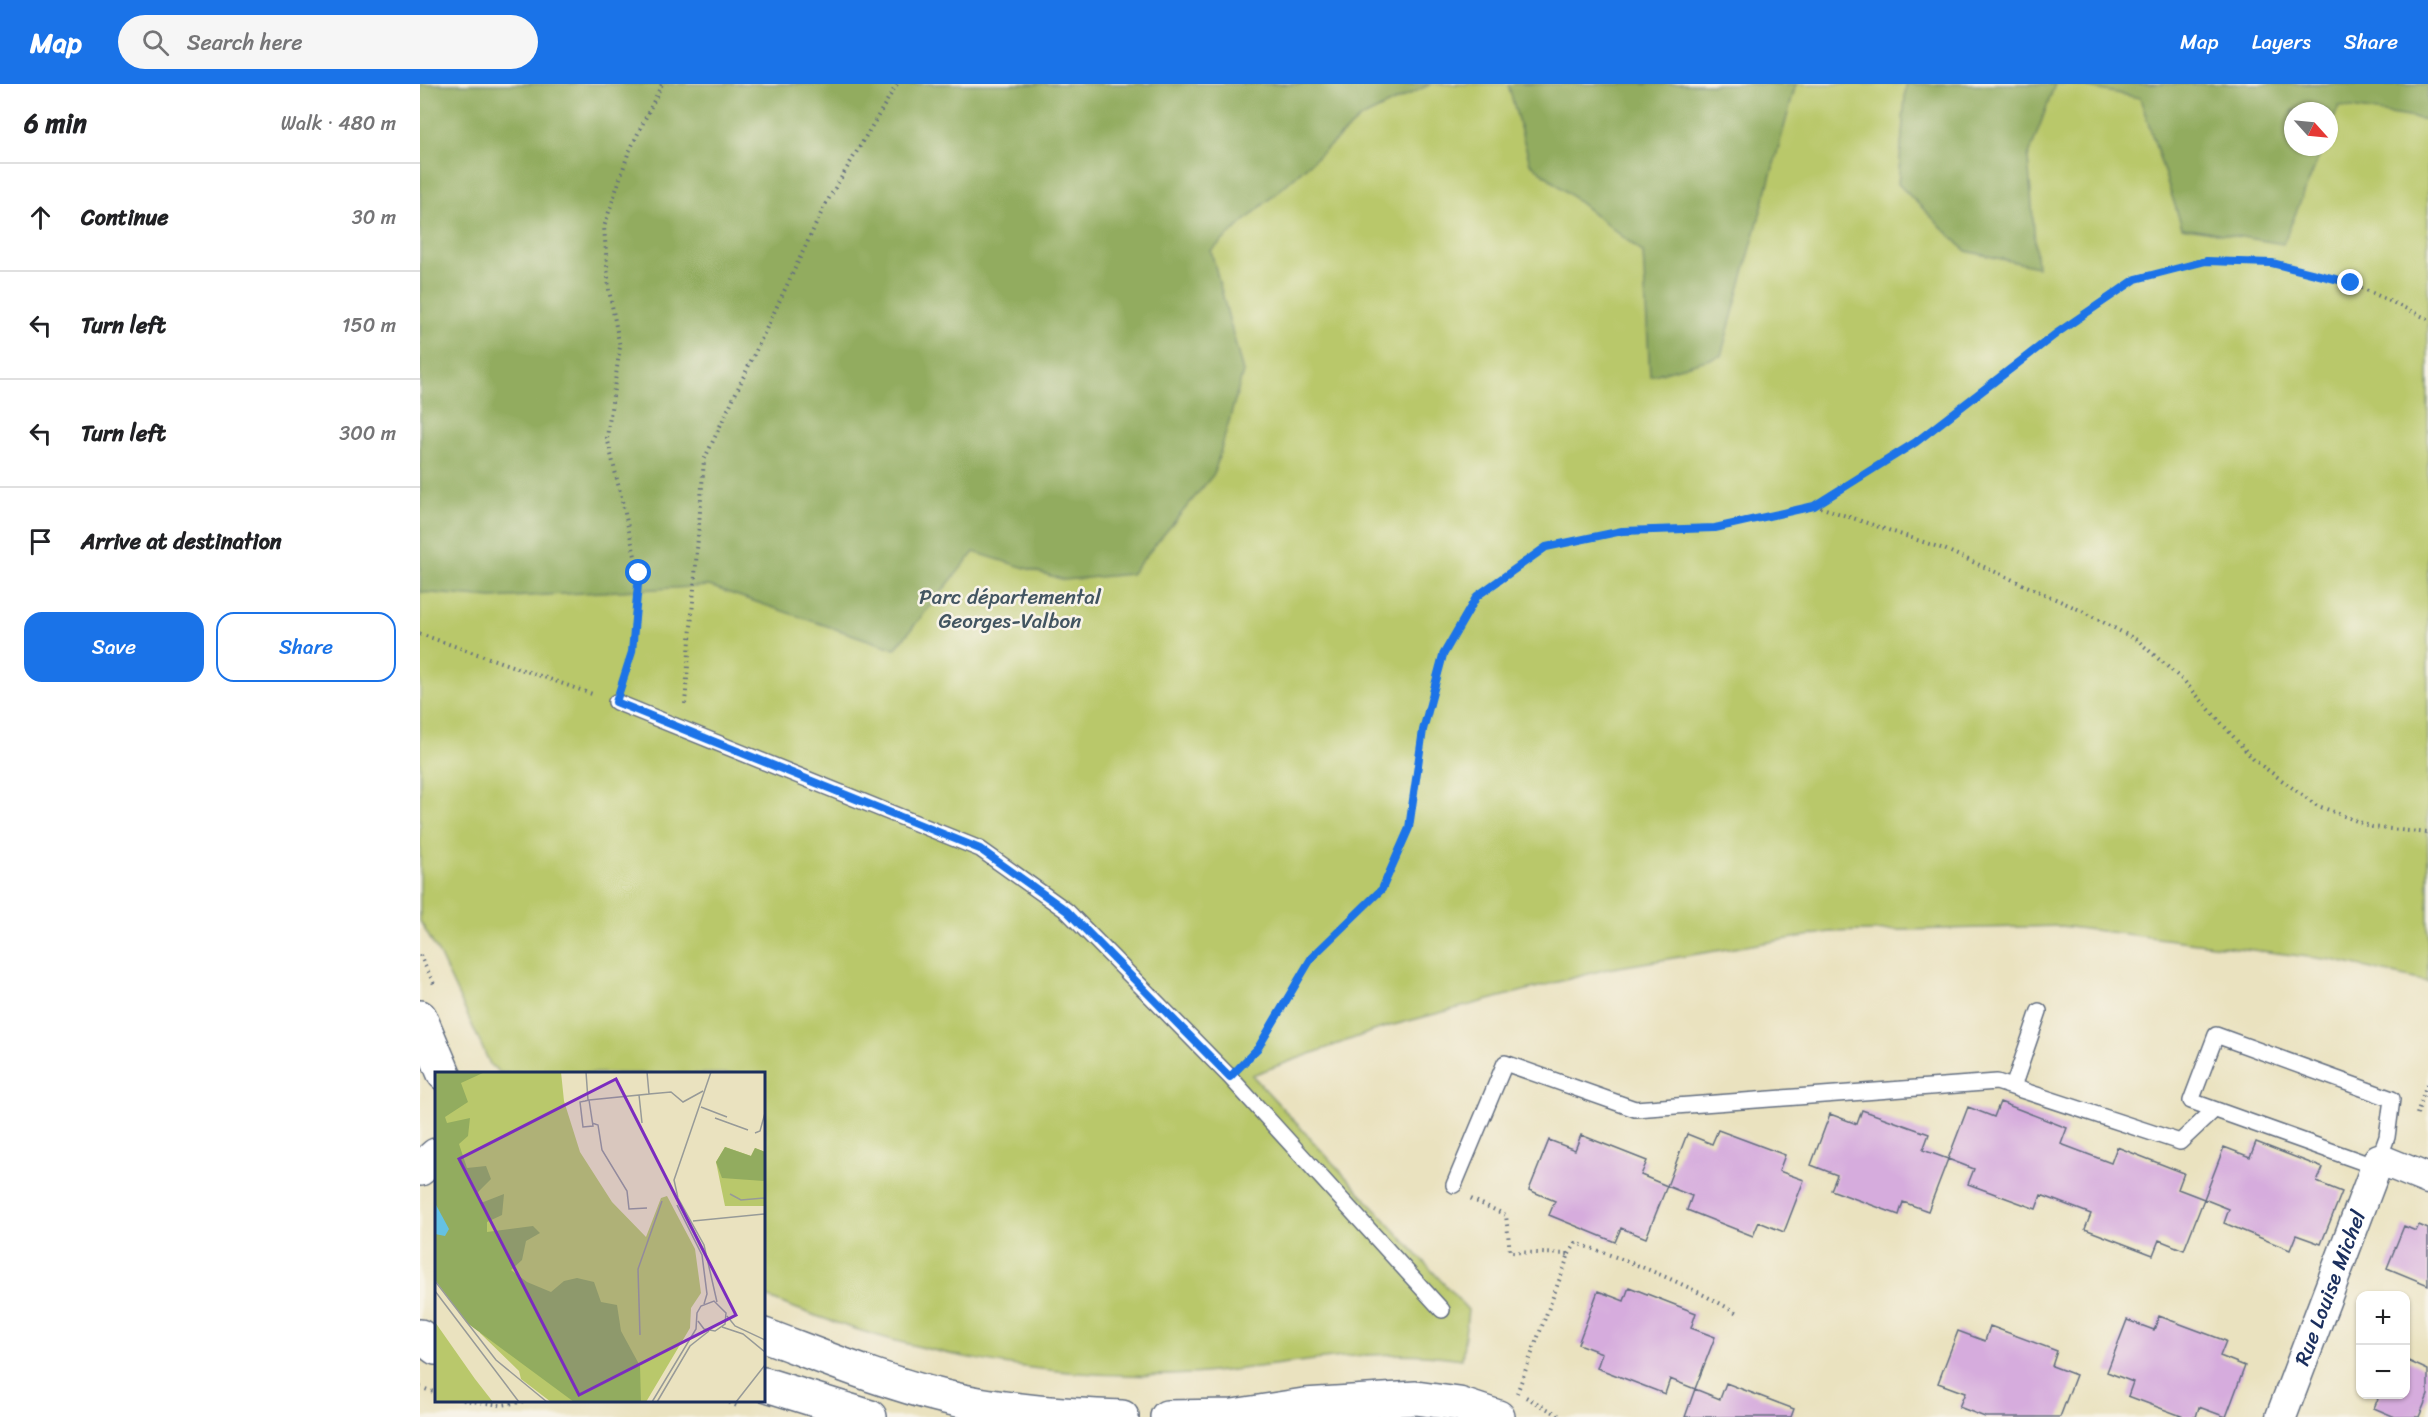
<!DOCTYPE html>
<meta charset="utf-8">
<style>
:root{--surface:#fff;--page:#f6f6f6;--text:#202124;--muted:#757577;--line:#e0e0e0;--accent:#1a73e8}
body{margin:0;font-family:Sriracha,sans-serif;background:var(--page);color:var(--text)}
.controls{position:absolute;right:18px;bottom:18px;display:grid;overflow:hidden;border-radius:12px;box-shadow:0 2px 4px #0004}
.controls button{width:54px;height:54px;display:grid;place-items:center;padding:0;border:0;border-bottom:2px solid var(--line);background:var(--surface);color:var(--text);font:30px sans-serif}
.compass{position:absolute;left:1864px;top:18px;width:54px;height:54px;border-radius:50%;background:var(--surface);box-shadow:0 2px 4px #0004;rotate:117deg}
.stop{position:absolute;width:18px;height:18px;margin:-14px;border:4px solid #1a73e8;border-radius:50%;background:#fff}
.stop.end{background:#1a73e8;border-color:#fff;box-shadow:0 2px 6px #0008}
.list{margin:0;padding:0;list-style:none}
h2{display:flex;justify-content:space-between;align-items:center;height:78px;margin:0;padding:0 24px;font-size:26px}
h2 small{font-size:20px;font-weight:400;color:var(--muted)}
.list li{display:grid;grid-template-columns:39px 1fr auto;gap:18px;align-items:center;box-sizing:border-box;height:108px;padding:0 24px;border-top:2px solid var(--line)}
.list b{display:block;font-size:22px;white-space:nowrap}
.list em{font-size:20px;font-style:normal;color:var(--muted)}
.actions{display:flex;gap:12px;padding:18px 24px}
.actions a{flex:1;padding:14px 0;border:2px solid var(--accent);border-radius:18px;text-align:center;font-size:21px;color:var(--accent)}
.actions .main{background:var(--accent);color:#fff}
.icon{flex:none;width:33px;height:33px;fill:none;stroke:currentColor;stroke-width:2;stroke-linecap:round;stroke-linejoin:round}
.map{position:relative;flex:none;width:2008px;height:1333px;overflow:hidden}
header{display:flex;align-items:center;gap:36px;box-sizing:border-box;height:84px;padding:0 30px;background:var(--accent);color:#fff}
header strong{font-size:28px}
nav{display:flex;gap:33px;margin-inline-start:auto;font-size:21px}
.search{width:420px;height:54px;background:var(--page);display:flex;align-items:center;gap:15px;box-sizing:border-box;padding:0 21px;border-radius:33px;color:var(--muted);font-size:22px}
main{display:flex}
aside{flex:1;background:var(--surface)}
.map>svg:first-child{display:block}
.green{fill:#b9c86b;stroke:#6a7c64;stroke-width:1.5;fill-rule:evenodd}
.forest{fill:#92ac5f;stroke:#566e5e;stroke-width:1.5}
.building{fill:#d6acdd}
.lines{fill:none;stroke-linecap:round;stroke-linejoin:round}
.lane-casing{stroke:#636e80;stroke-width:18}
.street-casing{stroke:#636e80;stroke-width:33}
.secondary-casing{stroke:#636e80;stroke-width:36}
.primary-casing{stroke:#636e80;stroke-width:36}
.path{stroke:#636e80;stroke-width:4;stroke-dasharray:1.5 4.5;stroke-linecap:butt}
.lane{stroke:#fff;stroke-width:15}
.street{stroke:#fff;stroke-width:30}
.secondary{stroke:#fff;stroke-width:33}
.primary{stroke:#fff;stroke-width:33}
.route{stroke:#1a73e8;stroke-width:8}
.labels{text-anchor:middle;stroke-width:5;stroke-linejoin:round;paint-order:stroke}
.park-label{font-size:21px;fill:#425561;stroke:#f7f3e8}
.street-label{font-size:21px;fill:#1b2f5e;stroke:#f7f3e8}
.inset-road{fill:none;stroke:#979a98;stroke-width:1.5}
.view{fill:#7b2cbf;fill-opacity:0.15;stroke:#7b2cbf;stroke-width:3}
.inset-edge{fill:none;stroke:#1b2f5e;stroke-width:3}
</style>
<header>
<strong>Map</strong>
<div class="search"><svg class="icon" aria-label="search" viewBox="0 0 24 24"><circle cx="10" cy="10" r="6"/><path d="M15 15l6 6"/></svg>Search here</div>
<nav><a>Map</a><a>Layers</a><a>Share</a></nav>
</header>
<main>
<aside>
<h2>6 min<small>Walk · 480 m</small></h2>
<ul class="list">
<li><svg class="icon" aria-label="ahead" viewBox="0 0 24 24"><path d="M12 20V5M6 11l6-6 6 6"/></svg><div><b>Continue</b></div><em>30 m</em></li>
<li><svg class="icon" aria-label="left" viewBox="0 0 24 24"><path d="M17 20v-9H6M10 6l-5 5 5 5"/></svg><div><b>Turn left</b></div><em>150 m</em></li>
<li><svg class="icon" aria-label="left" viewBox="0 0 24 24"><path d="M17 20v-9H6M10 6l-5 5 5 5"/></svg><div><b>Turn left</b></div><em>300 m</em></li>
<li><svg class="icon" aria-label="arrive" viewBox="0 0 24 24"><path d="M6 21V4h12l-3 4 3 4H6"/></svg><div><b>Arrive at destination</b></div></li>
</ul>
<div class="actions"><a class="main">Save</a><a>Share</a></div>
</aside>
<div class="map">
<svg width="2008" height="1333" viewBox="0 0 2008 1333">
<rect width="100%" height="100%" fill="#f7f3e8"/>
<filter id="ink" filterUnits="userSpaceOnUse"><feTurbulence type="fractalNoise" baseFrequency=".0167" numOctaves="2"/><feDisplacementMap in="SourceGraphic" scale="12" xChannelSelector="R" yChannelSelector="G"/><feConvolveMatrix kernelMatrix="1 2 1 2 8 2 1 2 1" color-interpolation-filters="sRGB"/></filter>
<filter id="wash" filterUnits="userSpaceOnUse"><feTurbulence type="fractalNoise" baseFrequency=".008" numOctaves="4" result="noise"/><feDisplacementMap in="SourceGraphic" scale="24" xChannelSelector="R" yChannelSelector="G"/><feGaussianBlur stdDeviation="1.35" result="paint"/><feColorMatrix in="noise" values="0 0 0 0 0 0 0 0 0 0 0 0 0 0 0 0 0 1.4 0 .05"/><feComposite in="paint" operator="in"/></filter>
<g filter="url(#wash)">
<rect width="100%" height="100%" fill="#eae2bf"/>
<path class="green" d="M0 0H2008V898L1912 876 1641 842 1410 848 1187 885 962 944 832 991 1048 1226 1042 1275C952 1260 860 1284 770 1290 628 1299 475 1266 344 1212V990L80 989 70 980 20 872 0 837ZM1873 27H1909V63H1873Z"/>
<path class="forest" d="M0 0H1011L941 34 791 167 823 288 794 390 711 490 644 496 554 468 475 565 289 502 72 514 0 508Z
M1088 0H1376L1301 272 1230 292 1223 169 1110 79Z
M1486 0H1635L1608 74 1617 183 1546 167 1478 100Z
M1650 0H2008V36L1919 22 1909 47V27H1873V63H1903L1863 160 1762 143 1720 14Z"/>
<g id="blocks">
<path class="building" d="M1580 1018 1647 1044 1641 1060 1691 1079 1697 1063 1764 1089 1758 1105 1784 1115 1764 1166 1739 1156 1733 1171 1665 1145 1671 1130 1621 1111 1616 1125 1548 1100 1554 1085 1528 1075 1548 1023 1574 1033Z
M1442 1026 1509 1050 1503 1066 1528 1075 1508 1127 1483 1118 1479 1131 1411 1106 1417 1091 1391 1081 1410 1030 1437 1040Z
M1298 1046 1365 1071 1359 1087 1384 1096 1364 1148 1339 1138 1333 1152 1267 1126 1272 1112 1247 1102 1267 1050 1292 1060Z
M1161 1051 1227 1077 1221 1091 1247 1102 1226 1154 1201 1144 1195 1158 1129 1131 1135 1117 1109 1106 1129 1056 1155 1066Z
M1836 1058 1903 1084 1897 1098 1922 1108 1901 1160 1876 1151 1870 1166 1804 1139 1809 1125 1784 1115 1804 1063 1830 1073Z
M1999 1141 2008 1145V1201L1967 1184 1984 1142 1996 1147Z
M1209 1203 1276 1229 1271 1244 1295 1253 1275 1305 1250 1295 1245 1310 1177 1284 1182 1269 1158 1260 1178 1207 1204 1217Z
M1739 1232 1806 1257 1800 1272 1825 1282 1806 1333 1779 1323 1776 1333H1764L1708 1312 1713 1298 1687 1288 1707 1236 1734 1246Z
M1570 1242 1637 1267 1632 1282 1656 1291 1640 1333H1565L1539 1323 1545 1309 1518 1299 1538 1247 1565 1257Z
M1986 1276 2008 1286V1311L1999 1333H1975L1954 1324 1959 1312 1955 1310H1986Z
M1306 1299 1374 1325 1371 1333H1265L1275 1305 1300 1315Z"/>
</g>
</g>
<g filter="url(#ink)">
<use href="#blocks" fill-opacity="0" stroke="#636e80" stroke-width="1.5"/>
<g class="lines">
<defs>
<path id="lane" d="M196 618 560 765 647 827 810 993 1022 1226
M1593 1003 1619 927
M1956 1083 1771 1017 1796 951 1972 1015 1967 1053 1959 1075
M1034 1101 1085 979 1215 1025 1577 998 1760 1058 1794 1026"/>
<g id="street">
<path id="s1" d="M1861 1333 1959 1075 2008 1095"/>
</g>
<path id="secondary" d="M0 933 24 990"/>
<path id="primary" d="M0 1085 16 1071
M344 1251C403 1273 463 1298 525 1313 583 1327 643 1331 702 1333
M0 1252 16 1264
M344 1300 450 1333
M747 1333 813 1332 884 1321 996 1314 1039 1320 1078 1333"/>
</defs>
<use href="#lane" class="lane-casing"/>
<use href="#street" class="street-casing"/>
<use href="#secondary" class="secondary-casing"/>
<use href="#primary" class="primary-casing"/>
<path class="path" d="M1395 421 1496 358 1637 249 1716 195 1786 177 1852 179 1931 199 2008 235
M0 550 175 611
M203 595 212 568 219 489 187 353 200 263 189 206 184 143 208 70 242 0
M265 620 284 376 405 121 477 0
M0 871 15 902
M827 975 838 964 892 873 962 805 989 744 1003 647 1023 571 1057 512 1126 463 1202 447 1295 444 1394 421 1524 465 1660 526 1717 556 1765 598 1834 676 1896 721 1952 743 2008 749
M1997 1030 2008 996
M1051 1115 1086 1131 1090 1168 1149 1170 1097 1309
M1149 1170 1156 1159C1213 1178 1265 1199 1317 1229
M0 1303 16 1309
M1106 1313 1142 1333
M43 1316 81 1321 112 1316
M304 1316 317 1322"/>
<use href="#lane" class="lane"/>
<use href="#street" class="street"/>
<use href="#secondary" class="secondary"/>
<use href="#primary" class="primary"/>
</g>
</g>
<g class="lines" filter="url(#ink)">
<path class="route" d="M219 489 212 568 196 618 560 765 647 827 810 993 838 964 892 873 962 805 989 744 1003 646 1023 571 1057 512 1126 463 1202 447 1295 444 1394 422 1496 358 1637 249 1716 195 1786 177 1852 179 1931 199"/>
</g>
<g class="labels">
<g class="park-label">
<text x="590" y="520">Parc départemental<tspan x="590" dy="24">Georges-Valbon</tspan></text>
</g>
<g class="street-label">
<text dy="7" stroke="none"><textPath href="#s1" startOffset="138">Rue Louise Michel</textPath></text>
</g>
</g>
<g transform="translate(15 988)">
<rect width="330" height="330" fill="#eae2bf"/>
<path d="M0 0H126L129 29 145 80 177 130 211 165 226 126 232 124 260 177 266 221 256 236 255 256 211 330H116L86 307 84 299 45 261ZM290 75 316 84 320 76 330 80V134H290L281 90ZM0 250 40 307 58 330H0Z" fill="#b9c86b"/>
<path d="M0 0H50L26 11 33 30 10 45 12 51 35 46 33 64 24 72 32 96 51 94 56 107 43 120 46 131 69 122 67 143 52 150V160L98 154 105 161 91 169 87 188 76 198 92 210 116 220 129 209 142 206 159 210 166 230 182 233 186 259 205 294 206 330H139L32 251 0 208ZM290 75 316 84 320 76 330 80V109L287 106 281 90Z" fill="#92ac5f"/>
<path d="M0 131 14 157 10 164 0 162Z" fill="#65c1e3"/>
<path class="inset-road" d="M151 0 153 28M276 0 239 108 243 126 269 173 282 230M214 22 236 20 248 30 268 19M204 23 207 51M154 28 158 54 148 55 145 30 150 29 154 28 214 22 212 0M266 35 292 45M280 46 313 58M157 51 163 53 167 78 192 119 194 137 212 136M320 61 325 59 330 41M295 122 306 128 330 126M242 133 267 183 272 222 269 232M258 149 330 142M0 209 61 288 112 330M0 219 84 330M292 244 300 254 330 268M287 255 308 262 330 280M205 263 203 197 227 129M217 330 261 257 262 241 266 234 279 229 291 241 290 252 280 259 269 257 263 249M222 330 255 274 274 259M301 330 330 293"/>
<path class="view" d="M181 7 301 243 144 323 24 87Z"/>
<rect width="330" height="330" class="inset-edge"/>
</g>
</svg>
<div class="controls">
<button>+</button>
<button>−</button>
</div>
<svg class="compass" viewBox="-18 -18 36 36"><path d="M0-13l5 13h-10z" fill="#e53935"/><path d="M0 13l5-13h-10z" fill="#757577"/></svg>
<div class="stop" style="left:219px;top:489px"></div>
<div class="stop end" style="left:1931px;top:199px"></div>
</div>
</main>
